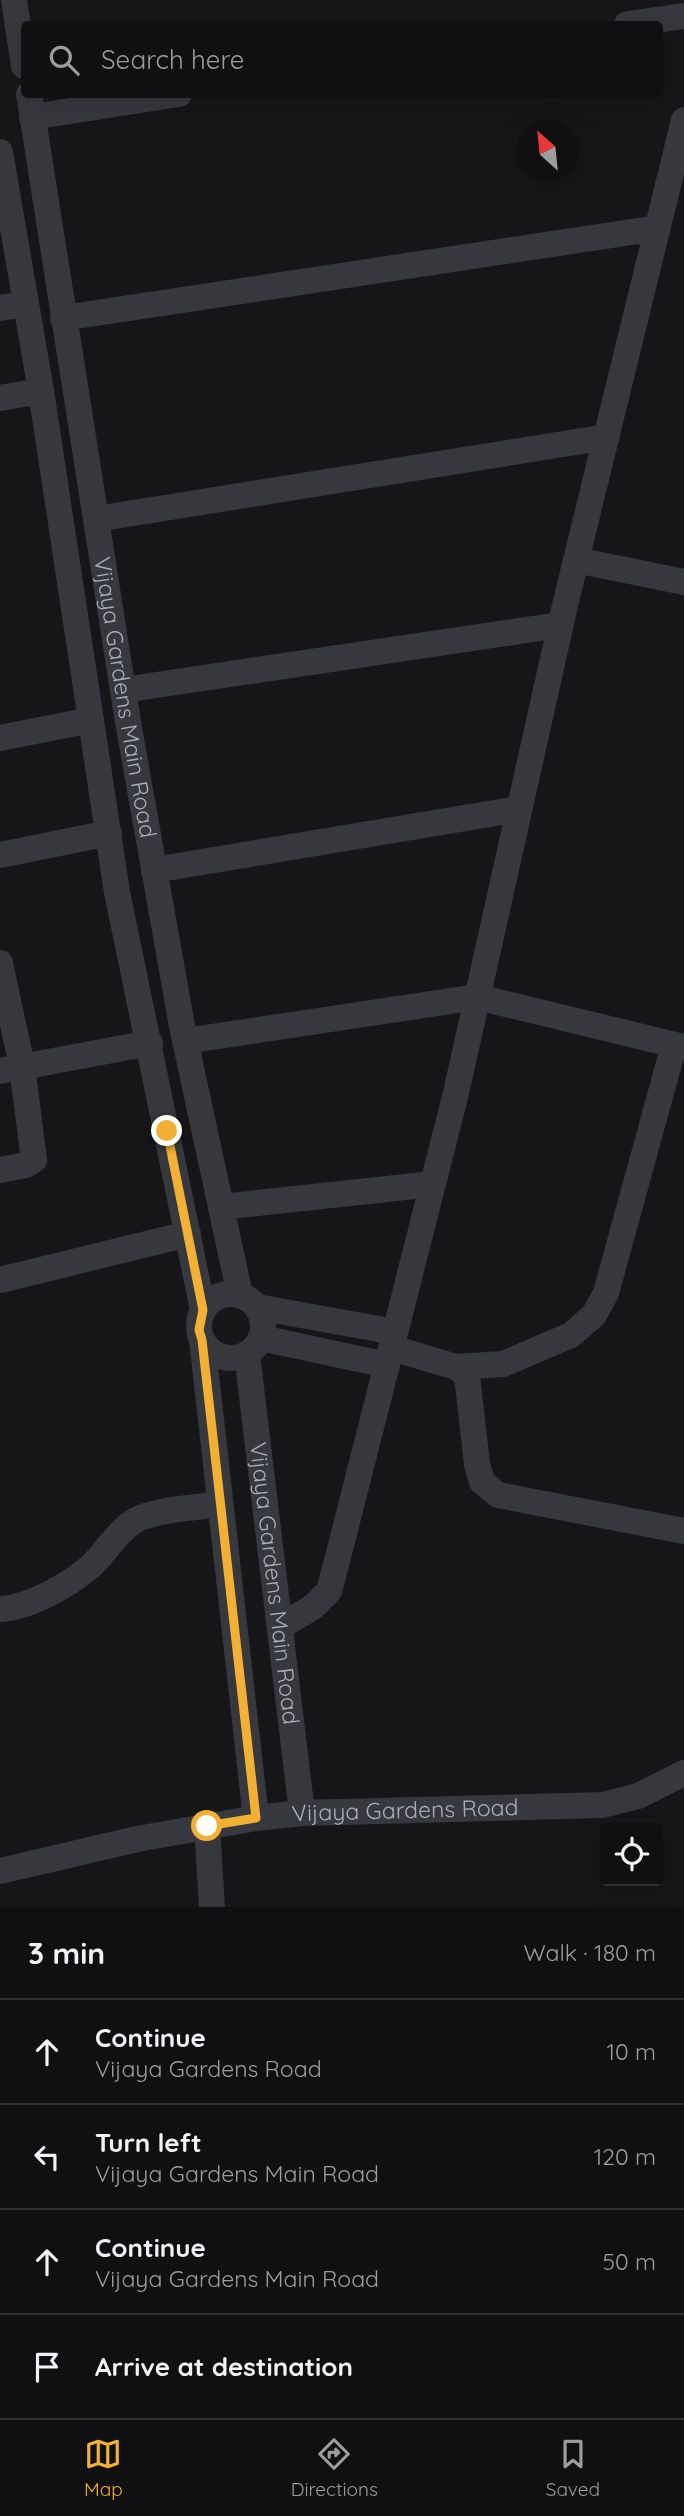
<!DOCTYPE html>
<meta charset="utf-8">
<style>
:root{--surface:#101012;--page:#19191b;--text:#f1f3f6;--muted:#9c9d9f;--line:#303032;--accent:#f2b134}
body{margin:0;font-family:Quicksand,sans-serif;background:var(--page);color:var(--text)}
.controls{position:absolute;right:21px;bottom:21px;display:grid;overflow:hidden;border-radius:7px;box-shadow:0 7px 28px #0002}
.controls button{width:63px;height:63px;display:grid;place-items:center;padding:0;border:0;border-bottom:2px solid var(--line);background:var(--surface);color:var(--text);font:35px sans-serif}
.compass{position:absolute;left:516px;top:119px;width:63px;height:63px;border-radius:50%;background:var(--surface);box-shadow:0 7px 28px #0002;rotate:333deg}
.stop{position:absolute;width:21px;height:21px;margin:-16px;border:5px solid #f2b134;border-radius:50%;background:#fff}
.stop.end{background:#f2b134;border-color:#fff;box-shadow:0 2px 7px #0008}
.list{margin:0;padding:0;list-style:none}
h2{display:flex;justify-content:space-between;align-items:center;height:91px;margin:0;padding:0 28px;font-size:30px}
h2 small{font-size:23px;font-weight:400;color:var(--muted)}
.list li{display:grid;grid-template-columns:46px 1fr auto;gap:21px;align-items:center;box-sizing:border-box;height:105px;padding:0 28px;border-top:2px solid var(--line)}
.list b{display:block;font-size:26px;white-space:nowrap}
.list p{margin:0;font-size:23px;white-space:nowrap;color:var(--muted)}
.list em{font-size:23px;font-style:normal;color:var(--muted)}
.icon{flex:none;width:38px;height:38px;fill:none;stroke:currentColor;stroke-width:2;stroke-linecap:round;stroke-linejoin:round}
.map{position:relative;flex:none;width:684px;height:1907px;overflow:hidden}
.search{position:absolute;background:var(--surface);box-shadow:0 7px 28px #0002;left:21px;right:21px;top:21px;height:77px;display:flex;align-items:center;gap:18px;box-sizing:border-box;padding:0 24px;border-radius:7px;color:var(--muted);font-size:26px}
.sheet{height:511px;background:var(--surface)}
nav{display:flex;justify-content:space-around;align-items:center;box-sizing:border-box;height:98px;border-top:2px solid var(--line);background:var(--surface);font-size:19px;color:var(--muted)}
nav a{display:grid;justify-items:center;gap:4px}
nav .on{color:var(--accent)}
.map>svg:first-child{display:block}
.lines{fill:none;stroke-linecap:round;stroke-linejoin:round}
.minor{stroke:#37383d;stroke-width:26}
.route{stroke:#f2b134;stroke-width:9}
.labels{text-anchor:middle;stroke-width:5;stroke-linejoin:round;paint-order:stroke}
.street-label{font-size:23px;fill:#a8adb8;stroke:#111113}
</style>
<div class="map">
<svg width="684" height="1907" viewBox="0 0 684 1907">
<rect width="100%" height="100%" fill="#161618"/>
<g class="lines">
<g class="minor">
<path d="M14 0 24 66"/>
<path d="M627 24 684 16"/>
<path id="s1" d="M29 94 128 722 182 1026 240 1295"/>
<path d="M32 117 179 94"/>
<path d="M0 152 41 391 117 892 203 1310"/>
<path d="M0 308 26 304"/>
<path d="M63 318 658 228"/>
<path d="M0 398 41 391"/>
<path d="M96 519 607 437"/>
<path d="M576 560 684 582"/>
<path d="M123 690 560 625"/>
<path d="M0 738 91 720"/>
<path d="M0 855 109 833"/>
<path d="M154 870 519 809"/>
<path d="M0 963 22 1066 34 1160 26 1165 0 1170"/>
<path d="M185 1041 477 997 684 1047"/>
<path d="M0 1071 150 1043"/>
<path d="M221 1207 433 1184"/>
<path d="M0 1280 188 1234"/>
<circle cx="231" cy="1326" r="32"/>
<path d="M257 1307 395 1332"/>
<path d="M261 1338 387 1365"/>
<path d="M202 1340 256 1818"/>
<path d="M392 1348 456 1367 467 1376 477 1464 482 1482 498 1495 684 1531"/>
<path id="s2" d="M247 1354 302 1813"/>
<path d="M456 1367 503 1364 571 1335 594 1315 606 1293 674 1045"/>
<path d="M0 1609C29 1608 69 1585 91 1566 105 1553 116 1534 131 1523 150 1509 197 1508 220 1504"/>
<path d="M281 1626 313 1607 329 1591 337 1561 455 1097 566 601 684 120"/>
<path d="M207 1826 212 1907"/>
<path id="s3" d="M0 1871 137 1839 256 1818 302 1813 603 1805 638 1796 684 1773"/>
</g>
</g>
<g class="lines">
<path class="route" d="M167 1131 203 1310 199 1330 202 1340 256 1818 207 1826"/>
</g>
<g class="labels">
<g class="street-label">
<text dy="8" stroke="none"><textPath href="#s1" startOffset="611">Vijaya Gardens Main Road</textPath></text>
<text dy="8" stroke="none"><textPath href="#s2" startOffset="231">Vijaya Gardens Main Road</textPath></text>
<text dy="8" stroke="none"><textPath href="#s3" startOffset="411">Vijaya Gardens Road</textPath></text>
</g>
</g>
</svg>
<div class="controls">
<button><svg class="icon" aria-label="locate" viewBox="0 0 24 24"><circle cx="12" cy="12" r="6"/><path d="M12 2v4M12 18v4M2 12h4M18 12h4"/></svg></button>
</div>
<svg class="compass" viewBox="-18 -18 36 36"><path d="M0-13l5 13h-10z" fill="#e53935"/><path d="M0 13l5-13h-10z" fill="#9c9d9f"/></svg>
<div class="stop" style="left:207px;top:1826px"></div>
<div class="stop end" style="left:167px;top:1131px"></div>
<div class="search"><svg class="icon" aria-label="search" viewBox="0 0 24 24"><circle cx="10" cy="10" r="6"/><path d="M15 15l6 6"/></svg>Search here</div>
</div>
<section class="sheet">
<h2>3 min<small>Walk · 180 m</small></h2>
<ul class="list">
<li><svg class="icon" aria-label="ahead" viewBox="0 0 24 24"><path d="M12 20V5M6 11l6-6 6 6"/></svg><div><b>Continue</b><p>Vijaya Gardens Road</p></div><em>10 m</em></li>
<li><svg class="icon" aria-label="left" viewBox="0 0 24 24"><path d="M17 20v-9H6M10 6l-5 5 5 5"/></svg><div><b>Turn left</b><p>Vijaya Gardens Main Road</p></div><em>120 m</em></li>
<li><svg class="icon" aria-label="ahead" viewBox="0 0 24 24"><path d="M12 20V5M6 11l6-6 6 6"/></svg><div><b>Continue</b><p>Vijaya Gardens Main Road</p></div><em>50 m</em></li>
<li><svg class="icon" aria-label="arrive" viewBox="0 0 24 24"><path d="M6 21V4h12l-3 4 3 4H6"/></svg><div><b>Arrive at destination</b></div></li>
</ul>
</section>
<nav>
<a class="on"><svg class="icon" aria-label="map" viewBox="0 0 24 24"><path d="M3 6l6-2 6 2 6-2v14l-6 2-6-2-6 2zM9 4v14M15 6v14"/></svg>Map</a>
<a><svg class="icon" aria-label="directions" viewBox="0 0 24 24"><path d="M12 3l9 9-9 9-9-9zM9 14v-3h6M13 9l2 2-2 2"/></svg>Directions</a>
<a><svg class="icon" aria-label="saved" viewBox="0 0 24 24"><path d="M7 4h10v16l-5-4-5 4z"/></svg>Saved</a>
</nav>
